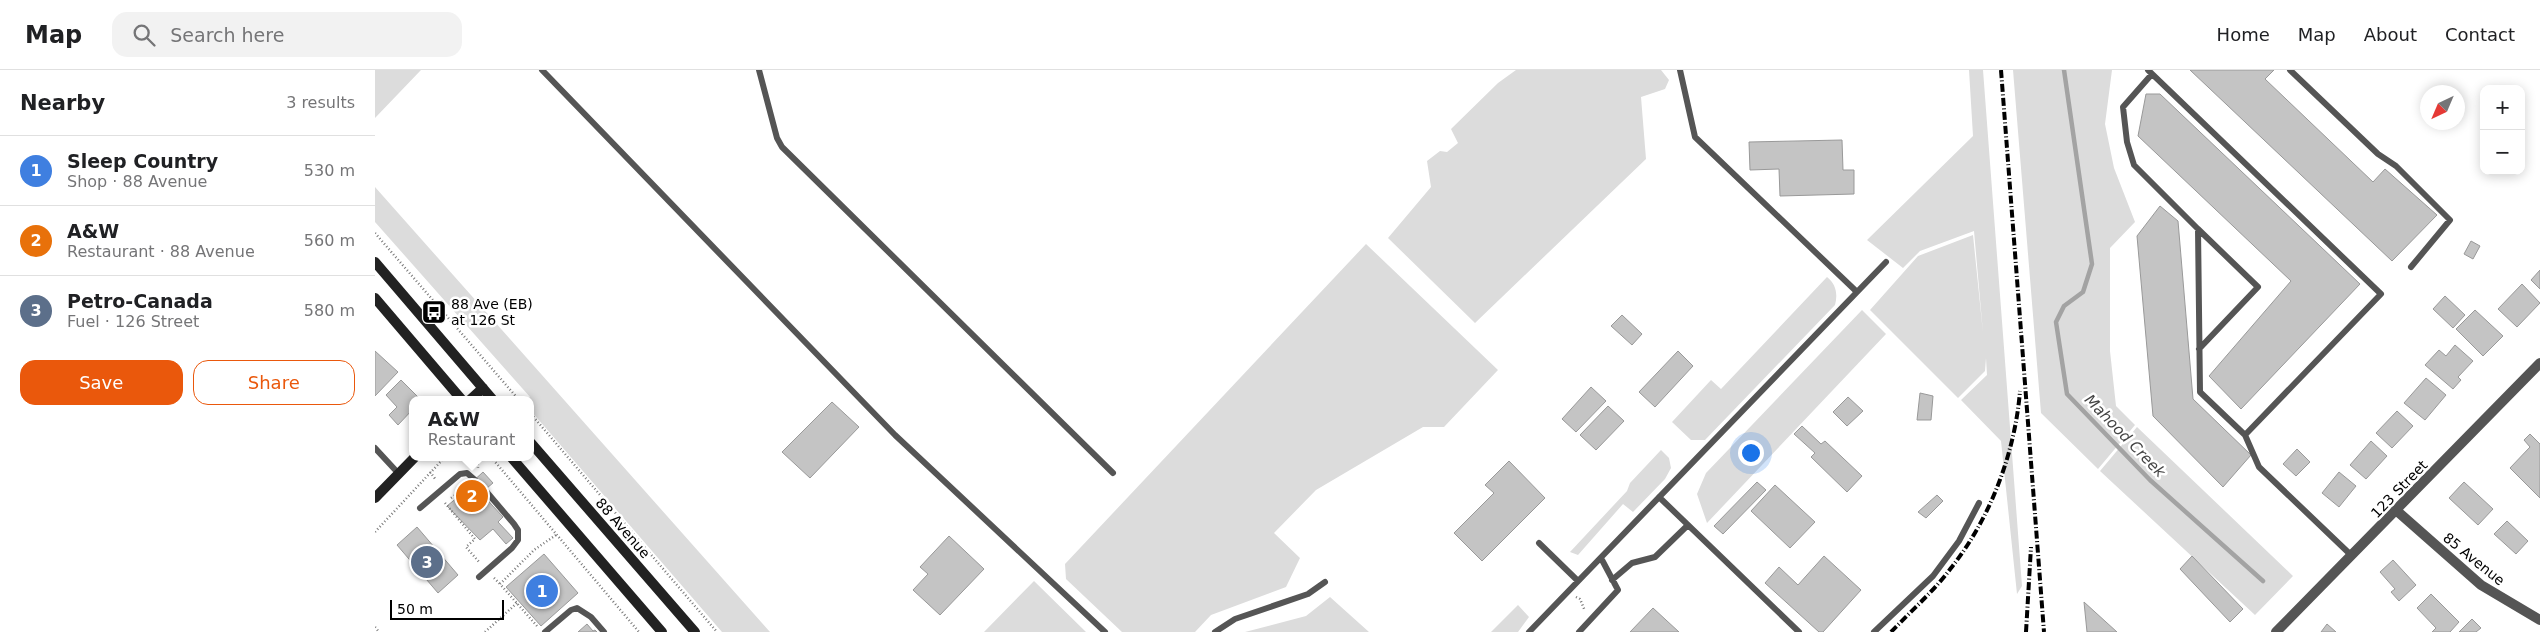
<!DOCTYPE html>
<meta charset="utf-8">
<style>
:root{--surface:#fff;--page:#f2f2f2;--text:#202124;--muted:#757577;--line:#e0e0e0;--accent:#ea580c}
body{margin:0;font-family:"DejaVu Sans",sans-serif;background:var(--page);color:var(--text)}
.controls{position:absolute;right:15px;top:15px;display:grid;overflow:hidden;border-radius:10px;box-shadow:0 2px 12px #0003}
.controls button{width:45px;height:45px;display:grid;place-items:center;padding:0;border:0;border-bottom:1px solid var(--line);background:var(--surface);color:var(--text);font:25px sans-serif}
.compass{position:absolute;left:2045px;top:15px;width:45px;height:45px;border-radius:50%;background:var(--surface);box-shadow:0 2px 12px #0003;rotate:224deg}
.scale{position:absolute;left:15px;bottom:12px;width:114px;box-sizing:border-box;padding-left:5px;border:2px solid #000;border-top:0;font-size:14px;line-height:18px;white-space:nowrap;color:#000;-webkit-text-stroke:4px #fff;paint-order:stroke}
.you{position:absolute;left:1375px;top:382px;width:18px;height:18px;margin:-12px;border:4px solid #fff;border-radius:50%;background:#1a73e8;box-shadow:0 0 0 8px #1a73e833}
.badge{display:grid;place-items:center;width:32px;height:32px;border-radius:50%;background:var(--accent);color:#fff;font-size:16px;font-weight:700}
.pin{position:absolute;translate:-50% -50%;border:2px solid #fff;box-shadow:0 1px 5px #0006}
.popup{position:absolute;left:34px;top:326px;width:125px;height:65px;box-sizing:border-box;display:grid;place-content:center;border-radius:10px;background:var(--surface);filter:drop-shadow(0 1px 4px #0005);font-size:16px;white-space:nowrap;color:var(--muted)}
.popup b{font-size:19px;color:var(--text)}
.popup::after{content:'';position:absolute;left:50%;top:100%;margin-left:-10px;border:10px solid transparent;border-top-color:var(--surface)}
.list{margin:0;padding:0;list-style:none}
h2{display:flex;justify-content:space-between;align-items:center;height:65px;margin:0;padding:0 20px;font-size:21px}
h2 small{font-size:16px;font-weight:400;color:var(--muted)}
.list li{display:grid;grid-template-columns:32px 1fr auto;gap:15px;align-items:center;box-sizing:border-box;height:70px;padding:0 20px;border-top:1px solid var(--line)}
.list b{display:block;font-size:19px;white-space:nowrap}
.list p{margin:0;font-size:16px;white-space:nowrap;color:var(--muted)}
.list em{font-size:16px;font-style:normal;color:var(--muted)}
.actions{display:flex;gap:10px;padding:15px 20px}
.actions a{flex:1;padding:11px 0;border:1px solid var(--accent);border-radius:15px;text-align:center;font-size:18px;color:var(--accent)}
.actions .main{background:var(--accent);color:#fff}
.icon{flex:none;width:28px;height:28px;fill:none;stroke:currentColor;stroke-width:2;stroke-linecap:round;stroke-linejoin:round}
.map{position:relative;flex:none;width:2165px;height:562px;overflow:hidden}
header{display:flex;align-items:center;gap:30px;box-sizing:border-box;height:70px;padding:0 25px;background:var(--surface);border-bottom:1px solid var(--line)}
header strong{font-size:24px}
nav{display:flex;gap:28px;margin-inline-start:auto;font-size:18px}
.search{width:350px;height:45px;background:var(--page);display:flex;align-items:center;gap:12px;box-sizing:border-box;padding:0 18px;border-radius:15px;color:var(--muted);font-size:19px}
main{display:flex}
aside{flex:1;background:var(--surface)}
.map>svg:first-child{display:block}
.green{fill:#dcdcdc}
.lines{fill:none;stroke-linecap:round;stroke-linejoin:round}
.stream{stroke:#a3a3a3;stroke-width:4.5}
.building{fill:#c4c4c4;stroke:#999}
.path{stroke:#777;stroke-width:2.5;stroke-dasharray:1 2.5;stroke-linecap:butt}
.lane{stroke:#555;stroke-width:6}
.street{stroke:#555;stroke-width:10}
.secondary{stroke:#222;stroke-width:10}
.rail{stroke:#000;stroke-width:4;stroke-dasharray:8 2.5 1 2.5;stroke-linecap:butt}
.labels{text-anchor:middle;stroke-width:5;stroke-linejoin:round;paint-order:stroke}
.poi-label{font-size:14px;fill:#000;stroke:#fff;text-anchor:start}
.street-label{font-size:14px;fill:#000;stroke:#fff}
.water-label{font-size:15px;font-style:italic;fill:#444;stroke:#fff}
</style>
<header>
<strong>Map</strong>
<div class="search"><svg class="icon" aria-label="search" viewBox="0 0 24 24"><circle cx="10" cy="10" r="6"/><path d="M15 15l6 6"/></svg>Search here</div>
<nav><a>Home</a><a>Map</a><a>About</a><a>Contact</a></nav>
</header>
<main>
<aside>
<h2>Nearby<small>3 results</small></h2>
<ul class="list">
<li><span class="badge" style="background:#3f7fe0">1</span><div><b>Sleep Country</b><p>Shop · 88 Avenue</p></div><em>530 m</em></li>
<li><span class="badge" style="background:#e8710a">2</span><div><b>A&amp;W</b><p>Restaurant · 88 Avenue</p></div><em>560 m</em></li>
<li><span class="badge" style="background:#5c6f8a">3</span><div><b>Petro-Canada</b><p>Fuel · 126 Street</p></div><em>580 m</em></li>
</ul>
<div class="actions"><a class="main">Save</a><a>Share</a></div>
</aside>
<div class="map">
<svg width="2165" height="562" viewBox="0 0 2165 562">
<rect width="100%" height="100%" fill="#fff"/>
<path class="green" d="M0 0H46L0 48Z
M1141 0H1286L1294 10 1290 19 1266 27 1271 89 1100 253 1013 168 1056 117 1052 91 1065 81 1072 82 1083 73 1076 59 1123 13Z
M1594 0H1608L1647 516 1642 524 1626 371 1586 330 1612 305 1611 288 1610 301 1583 328 1495 240 1543 186 1598 165 1608 263 1599 161 1545 181 1528 198 1492 170 1598 66Z
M1638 0H1737L1730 54 1739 98 1760 152 1735 178V281L1741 336 1760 355 1723 399 1666 343Z
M0 117 395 562H347L156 341V330H152L155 327 0 152Z
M991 174 1123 300 1069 357H1048L941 420 899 463 925 488 911 517 836 545 820 562H747L691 509 690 494Z
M1452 207C1461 214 1463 224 1460 235L1330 370H1316L1297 352 1336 310 1346 319Z
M1487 240 1511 264 1332 453 1322 424 1331 403Z
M1762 357 1918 506 1880 545 1725 401Z
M1286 380 1294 388 1296 398 1290 409 1258 442 1248 434 1203 485 1195 482 1252 421 1255 413Z
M659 511 711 562H609Z
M955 527 994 562H870L931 546Z
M1143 535 1154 547 1143 562H1116Z"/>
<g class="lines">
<path class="stream" d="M1689 0 1717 194 1708 222 1689 236 1681 252 1692 324 1775 410 1888 511"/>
</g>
<path class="building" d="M1815 0H1899L1890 9 1998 112 2010 99 2062 145 2017 191Z
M1771 24H1785L1985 214 1866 339 1834 306 1916 211 1763 66Z
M1467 70 1468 100H1479V124L1405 126 1404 99 1375 100 1374 72Z
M1785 136 1803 151 1818 329 1876 385 1848 417 1778 346 1762 166Z
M2096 171 2105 176 2098 189 2089 184Z
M2165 200V219L2156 210Z
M2147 214 2165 233 2142 257 2123 239Z
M2070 226 2090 245 2078 258 2058 239Z
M2100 240 2128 266 2108 286 2081 259Z
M1247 245 1267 264 1257 275 1236 256Z
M2080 275 2098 291 2083 307 2086 310 2078 319 2050 295 2064 280 2071 286Z
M0 281 23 302 0 326Z
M1303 281 1318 296 1280 337 1264 322Z
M2051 308 2071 325 2050 350 2029 333Z
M26 310 46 330H38V339L23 355 14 345 22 337 11 325Z
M1216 317 1231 331 1201 362 1187 349Z
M1545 323 1558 326 1556 350H1542Z
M1473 327 1488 341 1472 356 1458 342Z
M457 332 484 357 435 408 407 382Z
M1233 336 1249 351 1221 380 1205 365Z
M2022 341 2038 356 2017 378 2001 363Z
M1427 356 1446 374 1450 371 1487 406 1472 422 1436 387 1440 383 1419 364Z
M2155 364 2165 374V428L2135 398 2155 377 2149 370Z
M1996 371 2012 386 1991 409 1975 395Z
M1922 379 1935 392 1921 406 1908 394Z
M1134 391 1170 428 1107 491 1079 463 1119 423 1110 415Z
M108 402 118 413 106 423 128 447 123 452 138 468 131 474 118 459 105 470 72 436 95 417 94 415Z
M1964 402 1981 416 1964 437 1947 423Z
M1382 412 1391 420 1348 464 1339 456Z
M2089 412 2118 439 2103 455 2074 428Z
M1400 415 1440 452 1415 478 1376 441Z
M1562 425 1568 431 1551 448 1543 442Z
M2132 451 2153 471 2141 484 2119 464Z
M42 457 83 505 63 523 22 475Z
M574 466 609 499 565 545 538 520 553 504 545 497Z
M169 484 203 523 166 556 131 517Z
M1449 486 1486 520 1448 562H1444L1390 513 1404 497 1423 515Z
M1817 486 1868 539 1855 552 1805 499Z
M2018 490 2041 515 2024 531 2016 522 2020 519 2005 502Z
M2056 524 2084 552 2075 562H2057L2061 558 2042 538Z
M1709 532 1742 562H1712Z
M1278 538 1304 562H1255Z
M2097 549 2106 558 2101 562H2084Z
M212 554 218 561 220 560 222 562H203Z
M1952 554 1961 562H1946Z"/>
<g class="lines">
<path class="path" d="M0 163 144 330
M156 344 342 562
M102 387 103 398
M116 387 264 562
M55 402 61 410
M76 428 92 417
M70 433 100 469 91 477 105 493
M0 462 70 387
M119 508 125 514
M1201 527 1205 529 1210 541
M162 556 125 514 159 480 181 465
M0 557 4 562
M110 562 142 533"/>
<path class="lane" d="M167 0 520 365 730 562
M384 0 402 68 407 77 738 403
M1305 0 1320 67 1482 222
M1773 0 2006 224 1870 365 1825 322 1823 159 1759 95 1752 72 1748 37 1777 4
M1915 0 2003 84 2021 96 2075 150 2036 197
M1823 159 1883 217 1824 279
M1870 365 1884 397 1977 486
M0 378 24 404
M1284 427 1424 562
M45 438 85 404 92 403 100 410
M1164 473 1203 511
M104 507 137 478 143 470V460L139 454 110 420
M1237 510 1257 493 1280 487 1313 455
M170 562 196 540 202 538 216 547 229 562
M840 562 860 549 933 524 950 512
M1154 562 1511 192
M1204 562 1243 520 1226 488
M1499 562 1558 506 1584 471 1604 433"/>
<path class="street" d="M2022 441 2106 515 2165 550
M1901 562 2165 293"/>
<path class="secondary" d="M0 192 118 330
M0 228 87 330
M95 330 108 318
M156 373 320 562
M136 387 287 562
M0 428 40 387"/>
<path class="rail" d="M1626 0 1669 562
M1516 562C1536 541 1559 521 1576 498 1615 449 1640 383 1645 321
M1651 562 1656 477"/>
</g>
<defs>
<symbol id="bus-square" viewBox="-11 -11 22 22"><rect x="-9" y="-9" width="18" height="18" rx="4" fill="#000" stroke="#fff"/><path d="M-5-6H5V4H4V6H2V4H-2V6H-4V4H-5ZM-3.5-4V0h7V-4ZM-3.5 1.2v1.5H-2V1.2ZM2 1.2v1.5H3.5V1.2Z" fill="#fff"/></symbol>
</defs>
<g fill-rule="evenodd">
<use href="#bus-square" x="45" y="228" width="28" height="28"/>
</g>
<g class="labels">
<g class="poi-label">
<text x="76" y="239">88 Ave (EB)<tspan x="76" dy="16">at 126 St</tspan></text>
</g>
<g class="street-label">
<text transform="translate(2024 419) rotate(-46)" y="5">123 Street</text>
<text transform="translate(248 458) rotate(49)" y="5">88 Avenue</text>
<text transform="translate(2099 489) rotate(39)" y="5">85 Avenue</text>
</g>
<g class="water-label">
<text transform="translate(1750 366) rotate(46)" y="5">Mahood Creek</text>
</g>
</g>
</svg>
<div class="controls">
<button>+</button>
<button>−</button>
</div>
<svg class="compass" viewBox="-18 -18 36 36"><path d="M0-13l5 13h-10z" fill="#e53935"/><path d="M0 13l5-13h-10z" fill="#757577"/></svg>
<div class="scale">50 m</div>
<div class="you"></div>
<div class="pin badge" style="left:167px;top:521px;background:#3f7fe0">1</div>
<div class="pin badge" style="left:97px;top:426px;background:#e8710a">2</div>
<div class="popup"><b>A&amp;W</b>Restaurant</div>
<div class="pin badge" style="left:52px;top:492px;background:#5c6f8a">3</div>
</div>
</main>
